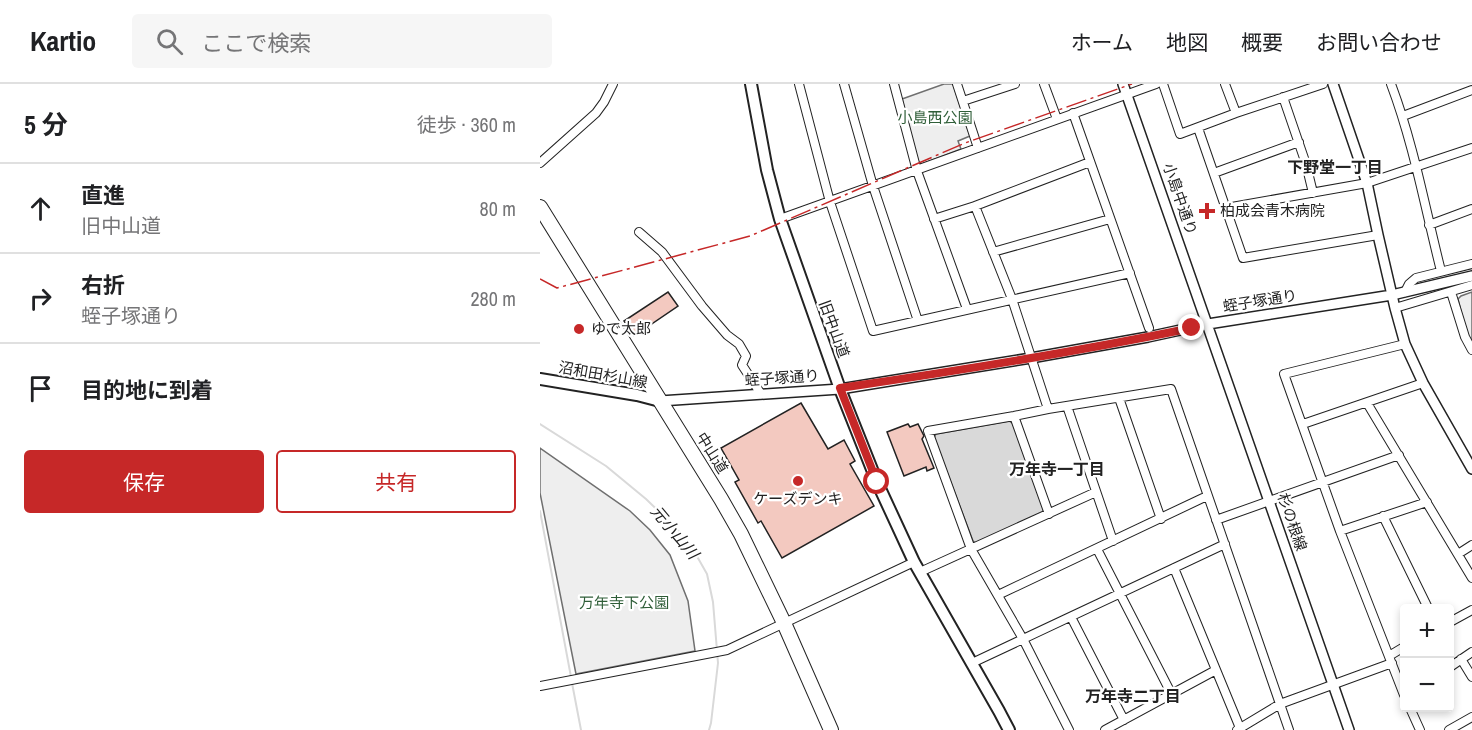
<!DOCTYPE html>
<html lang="ja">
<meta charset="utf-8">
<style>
:root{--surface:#fff;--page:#f6f6f6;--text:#202124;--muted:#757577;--line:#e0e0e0;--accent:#c62828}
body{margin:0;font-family:"Archivo Narrow","Noto Sans JP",sans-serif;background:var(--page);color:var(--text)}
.controls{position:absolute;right:18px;bottom:18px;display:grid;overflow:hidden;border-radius:6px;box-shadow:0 3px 9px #0003}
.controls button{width:54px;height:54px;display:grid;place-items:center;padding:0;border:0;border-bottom:2px solid var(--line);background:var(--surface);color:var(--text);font:30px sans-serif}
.stop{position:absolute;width:18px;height:18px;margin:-14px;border:4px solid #c62828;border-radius:50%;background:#fff}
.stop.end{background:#c62828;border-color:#fff;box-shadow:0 2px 6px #0008}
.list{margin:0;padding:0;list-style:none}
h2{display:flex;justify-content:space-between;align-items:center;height:78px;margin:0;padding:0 24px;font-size:26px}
h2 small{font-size:20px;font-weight:400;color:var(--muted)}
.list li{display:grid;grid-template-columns:39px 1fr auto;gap:18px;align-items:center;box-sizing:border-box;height:90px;padding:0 24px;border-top:2px solid var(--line)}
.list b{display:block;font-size:22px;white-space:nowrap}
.list p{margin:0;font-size:20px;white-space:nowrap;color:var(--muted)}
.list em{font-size:20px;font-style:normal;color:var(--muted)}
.actions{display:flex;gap:12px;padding:18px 24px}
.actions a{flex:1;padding:14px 0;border:2px solid var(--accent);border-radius:6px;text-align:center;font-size:21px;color:var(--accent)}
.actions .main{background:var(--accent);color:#fff}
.icon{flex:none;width:33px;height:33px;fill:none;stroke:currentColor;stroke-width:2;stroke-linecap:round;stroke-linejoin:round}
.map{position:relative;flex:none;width:932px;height:646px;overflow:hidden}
header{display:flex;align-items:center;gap:36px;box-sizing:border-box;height:84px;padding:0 30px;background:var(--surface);border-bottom:2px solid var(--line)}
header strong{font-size:28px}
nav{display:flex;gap:33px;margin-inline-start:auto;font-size:21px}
.search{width:420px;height:54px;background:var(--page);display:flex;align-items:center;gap:15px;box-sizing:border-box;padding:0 21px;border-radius:6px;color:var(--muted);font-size:22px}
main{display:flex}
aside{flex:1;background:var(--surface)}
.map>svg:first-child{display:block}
.green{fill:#eee;stroke:#6f6f6f;stroke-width:1.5}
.water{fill:#d9d9d9;stroke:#6f6f6f;stroke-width:1.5}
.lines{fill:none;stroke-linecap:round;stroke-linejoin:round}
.stream{stroke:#d9d9d9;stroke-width:2}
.building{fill:#f3c9c0;stroke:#222;stroke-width:1.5}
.minor-casing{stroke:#222;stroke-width:10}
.tertiary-casing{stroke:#222;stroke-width:12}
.secondary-casing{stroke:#222;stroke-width:14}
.trunk-casing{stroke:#222;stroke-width:16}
.minor{stroke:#fff;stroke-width:8}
.tertiary{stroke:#fff;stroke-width:9}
.secondary{stroke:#fff;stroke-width:10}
.trunk{stroke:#fff;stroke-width:14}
.power{stroke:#c62828;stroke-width:1.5;stroke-dasharray:21 4.5 3 4.5;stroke-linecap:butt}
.route{stroke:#c62828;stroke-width:8}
.poi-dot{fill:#c62828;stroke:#fff;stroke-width:2}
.labels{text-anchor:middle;stroke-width:4.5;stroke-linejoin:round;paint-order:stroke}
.park-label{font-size:15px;fill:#2f5e38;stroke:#fff}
.street-label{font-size:15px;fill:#222;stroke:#fff}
.poi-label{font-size:15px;fill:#222;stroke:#fff;text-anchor:start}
.neighbourhood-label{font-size:16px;font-weight:bold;fill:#222;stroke:#fff}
.water-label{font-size:16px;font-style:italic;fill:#222;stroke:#fff}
</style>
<header>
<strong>Kartio</strong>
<div class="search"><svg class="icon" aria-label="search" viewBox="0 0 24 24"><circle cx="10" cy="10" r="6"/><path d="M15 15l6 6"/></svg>ここで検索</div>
<nav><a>ホーム</a><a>地図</a><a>概要</a><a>お問い合わせ</a></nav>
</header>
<main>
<aside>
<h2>5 分<small>徒歩 · 360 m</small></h2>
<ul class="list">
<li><svg class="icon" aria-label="ahead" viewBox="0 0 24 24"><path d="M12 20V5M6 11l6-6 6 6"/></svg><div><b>直進</b><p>旧中山道</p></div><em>80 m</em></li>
<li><svg class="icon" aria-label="right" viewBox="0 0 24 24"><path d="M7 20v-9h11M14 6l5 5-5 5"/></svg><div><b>右折</b><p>蛭子塚通り</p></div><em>280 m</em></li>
<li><svg class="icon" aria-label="arrive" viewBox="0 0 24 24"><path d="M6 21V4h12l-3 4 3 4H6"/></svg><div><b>目的地に到着</b></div></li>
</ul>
<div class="actions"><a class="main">保存</a><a>共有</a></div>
</aside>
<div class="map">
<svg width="932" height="646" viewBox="0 0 932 646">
<rect width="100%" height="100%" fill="#fff"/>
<path class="green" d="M404 0H413L430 52 418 57 421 65 382 80 377 77 362 15Z
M932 208V260L927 252 918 215 921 212Z
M0 364 90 427 110 446 130 471 148 517 155 567 36 590 0 409Z"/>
<path class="water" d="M469 337 475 341 504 425 502 429 436 459 433 457 394 354 396 350Z"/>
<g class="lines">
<path class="stream" d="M0 340 66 382 106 415 137 445 154 467 167 490 173 518 178 579 171 639 169 646
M0 427 31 593
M32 599 41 646"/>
</g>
<path class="building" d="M128 208 138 222 94 252 84 237Z
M261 319 288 365 304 356 315 377 310 380 334 422 242 474 221 437 218 439 195 398 199 396 181 364Z
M368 340 370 343 378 340 384 352 382 355 394 384 387 387 386 383 364 392 347 348Z"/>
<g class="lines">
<defs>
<path id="minor" d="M259 0 290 118 333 247 590 189
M304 0 333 102 378 237
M354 0 377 87 427 225
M417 0 438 64
M504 0 517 35
M623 0 640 50 696 29 783 0
M685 0 696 29
M851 0C874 61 885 124 901 187
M743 13 766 80 773 109
M423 17 475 0
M533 29 609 244
M863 32 932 6
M658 44 703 174 838 151
M0 79 56 29 64 18 73 0
M674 89 759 58
M435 122 472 215 508 325
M686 124 827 99 932 64
M240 135 616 0
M394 135 435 122 550 78
M889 141 932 125
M99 148 122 168 162 222 187 251 199 260 206 272 202 281 221 310
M453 168 570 135
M865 208 869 200 876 194 932 180
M911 208 925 253 932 266
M855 224 932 201
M579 314 621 435
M827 319 932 494
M527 322 573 457
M474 332 509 430
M763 340 883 299
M843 432 888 524
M676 436 859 371
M800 447 887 418
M557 465 631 609
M918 470 932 461
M634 484 700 644
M380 488 556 408
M458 511 667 412
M531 533 584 636
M910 538 932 526
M849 572 864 563
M921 575 932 593
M432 579 685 460
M910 583 932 568
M0 602 187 566 374 478
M864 611 800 447 744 290 865 260
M870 624 880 646
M529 646 483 555 431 465 388 347 474 332 508 325 631 305 749 646
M565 646 676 586
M697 646 740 620 852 579
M909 646 932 633"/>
<path id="tertiary" d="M583 0 809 646
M793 0 827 99 838 151 855 224 865 260 883 299 932 385
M120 317 300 305 491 274 608 253 668 240 852 211 932 192"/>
<path id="secondary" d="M211 0 227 86 240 135 300 305 337 398 374 478 459 627 469 646
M0 295 97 311 120 317"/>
<path id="trunk" d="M0 123 181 415 201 450 244 539 291 646"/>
</defs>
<use href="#minor" class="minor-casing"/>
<use href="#tertiary" class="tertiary-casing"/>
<use href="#secondary" class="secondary-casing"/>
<use href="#trunk" class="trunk-casing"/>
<use href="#minor" class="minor"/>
<use href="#tertiary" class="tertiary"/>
<use href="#secondary" class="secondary"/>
<use href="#trunk" class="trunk"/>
<path class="power" d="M0 195 17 204 210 152 425 59 592 0"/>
</g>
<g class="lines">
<path class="route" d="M337 398 300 304C418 287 535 268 652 244"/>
</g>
<g class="poi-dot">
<path d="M664 118h6v6h6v6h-6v6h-6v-6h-6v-6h6z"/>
<circle cx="39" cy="245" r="6"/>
<circle cx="258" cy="397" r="6"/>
</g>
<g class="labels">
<g class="park-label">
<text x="395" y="39">小島西公園</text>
<text x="84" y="524">万年寺下公園</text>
</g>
<g class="street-label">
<text transform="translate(640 115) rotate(71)" y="5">小島中通り</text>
<text transform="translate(720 217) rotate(-9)" y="5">蛭子塚通り</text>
<text transform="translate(294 245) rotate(70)" y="5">旧中山道</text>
<text transform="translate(63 291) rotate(10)" y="5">沼和田杉山線</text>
<text transform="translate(242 294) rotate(-4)" y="5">蛭子塚通り</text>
<text transform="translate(172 369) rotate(58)" y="5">中山道</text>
<text transform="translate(752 438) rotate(71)" y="5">杉の根線</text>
</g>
<g class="poi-label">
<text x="680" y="132">柏成会青木病院</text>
<text x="51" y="250">ゆで太郎</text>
<text x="258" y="420" text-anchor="middle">ケーズデンキ</text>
</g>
<g class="neighbourhood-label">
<text x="795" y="89">下野堂一丁目</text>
<text x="517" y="391">万年寺一丁目</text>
<text x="593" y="618">万年寺二丁目</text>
</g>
<g class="water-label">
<text transform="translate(135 448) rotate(50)" y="6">元小山川</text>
</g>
</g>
</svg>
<div class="controls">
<button>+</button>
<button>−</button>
</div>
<div class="stop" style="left:337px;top:398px"></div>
<div class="stop end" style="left:652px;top:244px"></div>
</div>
</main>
